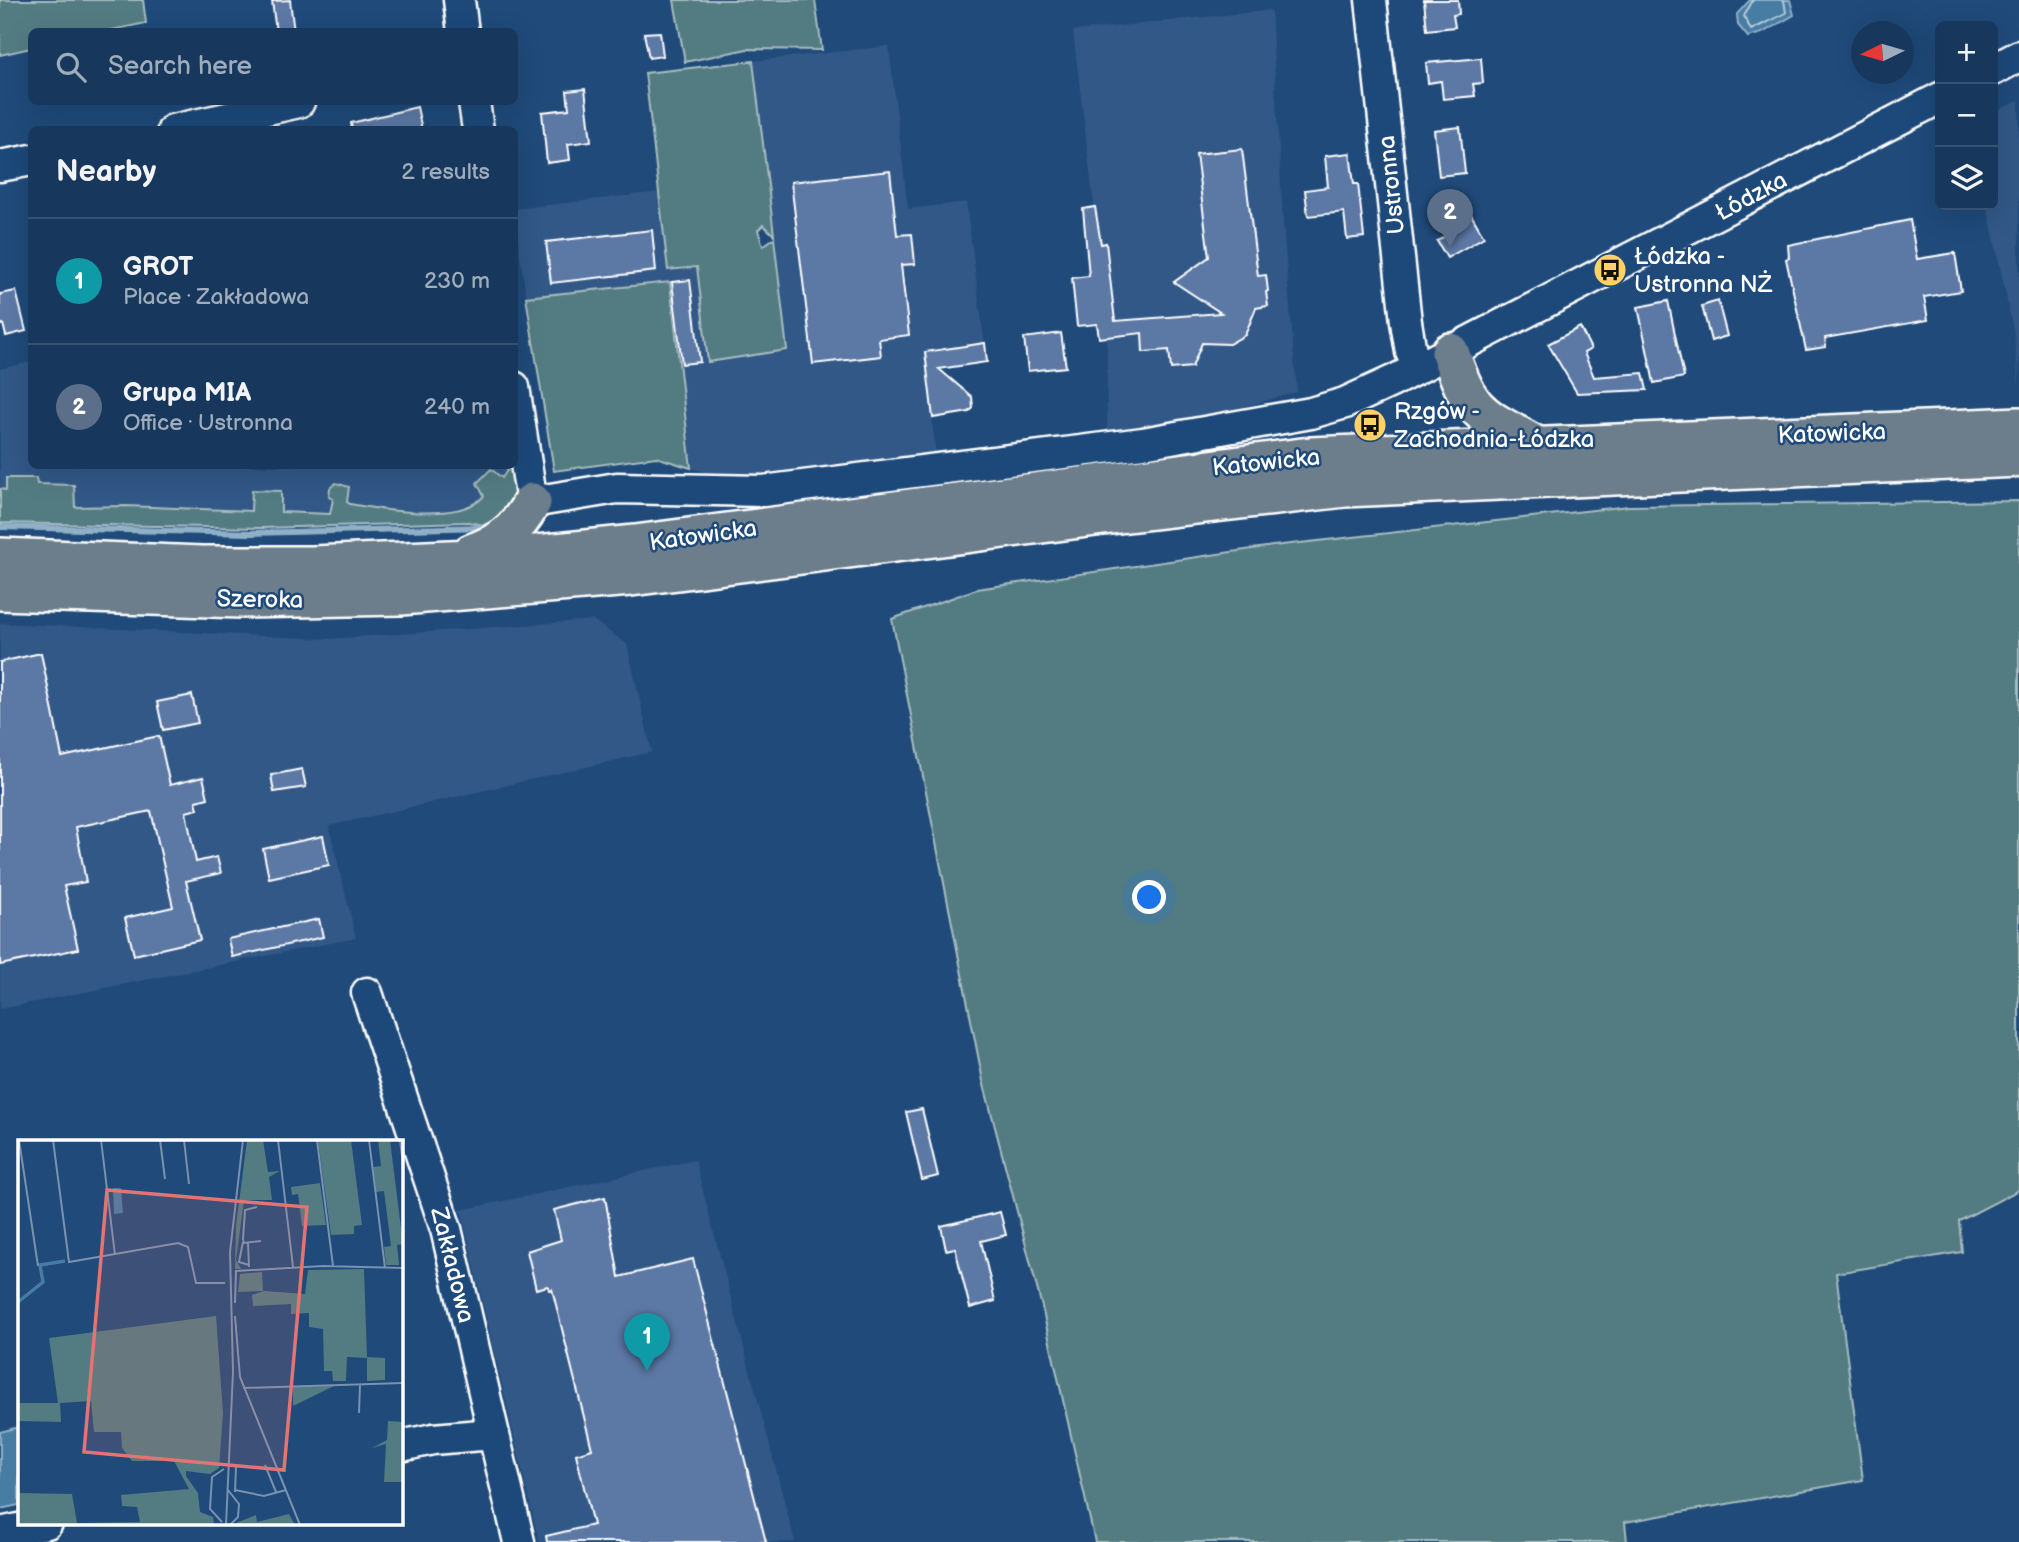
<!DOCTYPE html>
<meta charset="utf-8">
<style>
:root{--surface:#17385c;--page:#244365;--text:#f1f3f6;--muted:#9eacbb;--line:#365272;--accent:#95b2f1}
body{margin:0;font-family:"Balsamiq Sans",sans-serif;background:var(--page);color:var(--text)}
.controls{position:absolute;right:21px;top:21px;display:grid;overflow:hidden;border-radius:10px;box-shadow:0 7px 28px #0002}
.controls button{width:63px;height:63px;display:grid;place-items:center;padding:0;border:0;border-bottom:2px solid var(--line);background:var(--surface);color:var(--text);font:35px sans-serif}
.compass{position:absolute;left:1851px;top:21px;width:63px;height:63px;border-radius:50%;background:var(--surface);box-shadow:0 7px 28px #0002;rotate:265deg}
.you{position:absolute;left:1150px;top:898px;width:24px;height:24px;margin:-18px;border:5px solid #fff;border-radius:50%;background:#1a73e8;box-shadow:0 0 0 10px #1a73e833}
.badge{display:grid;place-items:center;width:46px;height:46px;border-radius:50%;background:var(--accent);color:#fff;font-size:23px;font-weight:700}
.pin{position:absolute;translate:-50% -58px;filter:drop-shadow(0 2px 4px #0008)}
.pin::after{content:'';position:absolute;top:37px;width:24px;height:21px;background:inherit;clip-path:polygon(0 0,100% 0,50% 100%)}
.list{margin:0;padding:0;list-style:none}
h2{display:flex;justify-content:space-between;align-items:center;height:91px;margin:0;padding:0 28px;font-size:30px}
h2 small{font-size:23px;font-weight:400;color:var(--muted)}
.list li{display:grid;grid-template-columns:46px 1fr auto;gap:21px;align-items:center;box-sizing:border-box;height:126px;padding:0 28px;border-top:2px solid var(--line)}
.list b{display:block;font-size:26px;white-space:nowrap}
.list p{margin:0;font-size:23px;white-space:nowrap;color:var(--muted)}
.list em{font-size:23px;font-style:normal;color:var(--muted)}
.icon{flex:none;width:38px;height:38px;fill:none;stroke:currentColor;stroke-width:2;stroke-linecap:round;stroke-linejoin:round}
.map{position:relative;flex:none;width:2019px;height:1542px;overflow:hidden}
.search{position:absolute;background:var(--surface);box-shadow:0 7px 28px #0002;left:28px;top:28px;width:490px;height:77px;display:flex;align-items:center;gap:18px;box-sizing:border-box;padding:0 24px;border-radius:10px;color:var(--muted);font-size:26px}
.panel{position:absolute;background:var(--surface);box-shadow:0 7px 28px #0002;left:28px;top:126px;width:490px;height:343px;border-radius:10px}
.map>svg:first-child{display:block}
.built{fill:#315887}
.green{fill:#527b82;stroke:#a8bdc0;stroke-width:2}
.water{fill:#467ba3;stroke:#90b0c8;stroke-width:2}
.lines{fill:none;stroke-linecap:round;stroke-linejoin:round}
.shore{stroke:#b5cada;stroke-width:2}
.stream{stroke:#90b0c8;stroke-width:6}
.building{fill:#5b78a5;stroke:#fff;stroke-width:2}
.minor-casing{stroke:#fff;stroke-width:35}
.major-casing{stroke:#fff;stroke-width:42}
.minor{stroke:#1f4a7a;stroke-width:30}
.major{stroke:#6c7d8b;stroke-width:37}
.labels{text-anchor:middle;stroke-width:5;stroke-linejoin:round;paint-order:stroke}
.street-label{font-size:24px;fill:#fff;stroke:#1f4a7a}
.poi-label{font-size:24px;fill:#fff;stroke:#1f4a7a;text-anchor:start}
.inset-river{fill:none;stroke:#467ba3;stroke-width:3.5}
.inset-road{fill:none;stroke:#7992af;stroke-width:2}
.view{fill:#e47373;fill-opacity:0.15;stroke:#e47373;stroke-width:3.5}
.inset-edge{fill:none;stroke:#fff;stroke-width:3.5}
</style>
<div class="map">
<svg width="2019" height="1542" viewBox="0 0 2019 1542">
<rect width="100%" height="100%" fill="#1f4a7a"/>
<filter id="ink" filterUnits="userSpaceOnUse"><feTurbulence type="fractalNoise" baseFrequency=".0143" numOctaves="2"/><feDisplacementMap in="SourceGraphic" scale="14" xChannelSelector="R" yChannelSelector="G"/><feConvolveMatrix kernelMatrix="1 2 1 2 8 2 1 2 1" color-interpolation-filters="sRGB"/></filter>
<g filter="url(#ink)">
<path class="built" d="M1271 10 1284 237 1297 392 1247 406 1107 433V314L1073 31Z
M889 46 908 209 966 202 985 346 925 353 936 457 801 473 725 478 691 468 669 282 526 297 514 209 659 192 668 270 776 256 753 61Z
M2019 100V388L2014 334 1987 205H1993V113Z
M31 362 32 466H514L524 488 474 510 358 521 0 504V369Z
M593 620 627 644 652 752 329 826 356 938 0 1009V623L328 639Z
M695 1160 795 1542H539L461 1210Z"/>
<path class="green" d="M0 0H143L146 23 107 31 32 32 31 48 0 55Z
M674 0H815L822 50 747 49 685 62Z
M753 61 774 235 763 225 758 230 763 246 774 238 787 350 708 362 697 267 668 270 645 73Z
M670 282 691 468 656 457 554 471 526 297Z
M510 466H514L518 508 484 525 468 522 261 528 0 523V489L6 490V478H36L37 484 74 485 75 507 126 506 251 511 252 490 281 491V512L330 514 333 499 329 497 330 488 336 483 349 487 347 502 350 504C382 510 460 523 484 496L477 483 491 469 502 478Z
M2019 501V1190L1959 1221 1962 1252 1836 1273 1863 1480 1625 1522 1627 1542H1095L1042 1307 983 1081 892 619 977 589 1273 546 1629 506Z"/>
<path class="water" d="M1750 0H1790L1794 15 1762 33 1748 37 1738 25 1737 14Z
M19 1427V1505L0 1509V1432Z"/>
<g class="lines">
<path class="shore" d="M1753 0 1744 16 1751 30 1786 13 1784 0"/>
<path class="stream" d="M0 527 250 533 487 527"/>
</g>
<path class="building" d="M290 0 294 32H276L272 1Z
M1424 0H1458L1459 14 1453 15 1455 27 1427 30Z
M660 32 663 56 649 58 644 33Z
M1481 58 1483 83 1473 84 1475 96 1443 99 1441 81 1428 83 1426 63Z
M585 89 591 141 568 144 570 160 547 163 542 112 569 109 567 91Z
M417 107 422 130H352L351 123Z
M1460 127 1465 173 1439 176 1434 130Z
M1242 149 1258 276 1266 275 1268 291 1266 292 1268 306 1256 308 1245 335 1229 344 1202 343 1192 367 1171 369 1169 350 1143 352 1142 333 1099 338 1097 324 1077 326 1072 278 1089 276 1083 209 1095 207 1101 244 1106 243 1115 321 1221 313 1174 282 1209 257 1196 154Z
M1350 153 1354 184H1358L1364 237 1347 239 1344 212 1308 216 1305 190 1328 187 1325 156Z
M890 171 897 235 912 234 915 264 901 265 909 335 879 339 881 356 813 364 791 182Z
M1466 206 1484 237 1447 258 1437 241 1449 234 1441 220Z
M1910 220 1917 259 1955 253 1961 291 1924 297 1928 320 1825 338 1826 347 1806 350 1786 259 1789 258 1788 245Z
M652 230 656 271 551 283 546 242Z
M690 280 700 362 682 364 672 282Z
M16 291 26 331 6 336 3 324 0 325V294Z
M1668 301 1684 377 1654 383 1638 307Z
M1718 301 1727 336 1711 341 1702 306Z
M1580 327 1591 349 1584 353 1594 377 1643 373 1647 390 1577 393 1548 344Z
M1061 333 1066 367 1028 371 1024 338Z
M985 343 987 362 939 369 972 397 973 408 969 412 933 418 925 352Z
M41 653 62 757 159 736 170 785 203 777 208 798 196 801 198 809 186 812 196 862 217 857 221 873 186 881 200 940 134 955 125 918 173 907 151 811 76 827 86 882 64 886 78 949 0 965V662Z
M192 695 198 723 163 730 157 702Z
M302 769 306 787 274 792 271 775Z
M323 836 329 865 269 878 263 849Z
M319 919 323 937 232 957 228 939Z
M922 1109 938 1176 922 1180 906 1112Z
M605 1197 619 1277 693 1259 766 1542H547L546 1536 593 1525 576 1454 592 1449 552 1289 549 1290 548 1286 536 1289 527 1251 561 1240 554 1210Z
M1000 1212 1006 1235 981 1241 995 1301 970 1308 955 1248 946 1250 941 1226Z"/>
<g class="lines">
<defs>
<path id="minor" d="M459 0 463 32
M1371 0 1406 322 1411 352 1420 367
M1993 70 2019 56
M474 102 478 130
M173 130 299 102
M0 166 32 160
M514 387 532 502 617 488 763 491 1143 443 1311 413 1345 403 1393 381 1940 98
M367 993 446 1229 519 1542
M401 1446 433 1439 493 1434
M0 1533 47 1523"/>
<path id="major" d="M1450 352C1470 414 1480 414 1534 444
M471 553C501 543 517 530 532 502
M0 557 202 565H313L517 556 635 544 1310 456 2019 426
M0 591 241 599 401 596 631 577 1119 514 1345 488 2019 458"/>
</defs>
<use href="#minor" class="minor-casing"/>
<use href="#major" class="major-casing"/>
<use href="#minor" class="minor"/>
<use href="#major" class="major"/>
</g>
</g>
<defs>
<symbol id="bus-disc" viewBox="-11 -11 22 22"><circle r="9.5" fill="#ffd166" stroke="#1f4a7a"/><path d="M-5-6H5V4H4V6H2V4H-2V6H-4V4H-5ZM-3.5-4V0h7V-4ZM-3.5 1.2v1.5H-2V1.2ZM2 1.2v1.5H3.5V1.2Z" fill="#111"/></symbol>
</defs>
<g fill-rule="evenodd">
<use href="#bus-disc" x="1591" y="251" width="38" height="38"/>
<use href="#bus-disc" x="1351" y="406" width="38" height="38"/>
</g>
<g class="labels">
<g class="street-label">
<text transform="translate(1391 185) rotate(-96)" y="8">Ustronna</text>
<text transform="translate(1751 196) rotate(-28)" y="8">Łódzka</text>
<text transform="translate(1832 433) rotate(-2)" y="8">Katowicka</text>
<text transform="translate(1266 462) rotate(-6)" y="8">Katowicka</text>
<text transform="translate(703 535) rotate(-8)" y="8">Katowicka</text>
<text transform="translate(260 599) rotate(1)" y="8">Szeroka</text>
<text transform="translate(453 1265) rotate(76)" y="8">Zakładowa</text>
</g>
<g class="poi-label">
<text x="1634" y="264">Łódzka -<tspan x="1634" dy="28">Ustronna NŻ</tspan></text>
<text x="1394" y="419">Rzgów -<tspan x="1394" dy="28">Zachodnia-Łódzka</tspan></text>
</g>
</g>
<g transform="translate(18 1140)">
<rect width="385" height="385" fill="#1f4a7a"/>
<path d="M229 0H245L250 32 262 31 251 37 254 60H226L218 120 223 129H217L218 86ZM300 0H333L344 85 336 86V94L313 95ZM360 0H372L385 104 379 105 381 125H368L366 107 373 106 366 51 358 52 355 27 363 26ZM302 43 308 85 284 86 280 54 274 55 273 47ZM346 129 349 217 367 218V240L349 241V218L329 217 328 241H315L314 231H306L305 189 291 187V173L273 174V157V164L235 166 234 155 246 151 287 154 290 130ZM244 132 245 151 220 152 222 134ZM198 176 205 273 201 328 192 334 168 331V336L180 353 182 372 195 377 196 385H0V353L54 354 59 383 122 382 119 367 104 366 103 355 171 349 156 321H114L104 308 103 292H76L73 261 42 263 43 282 0 281V263H40L31 198ZM316 246 275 266V247ZM370 281 385 282V342H366L368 304 354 308 369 300ZM271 374 277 385H213L238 375 239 382Z" fill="#527b82"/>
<path d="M95 48H103L105 73 96 74Z" fill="#467ba3"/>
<path class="inset-river" d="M0 162 25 142 22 125 47 121"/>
<path class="inset-road" d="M1 0 20 126M35 0 51 122 160 103 170 107 178 143H207M83 0 97 115M142 0 147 39M166 0 171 44M260 0 275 127M299 0 315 126M351 0 367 128M382 0 385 25M239 67 227 70 225 99 226 103 243 101M225 102 221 122 231 125M230 103 231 127M217 163 218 131 305 126 385 128M217 176 222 237 282 385M225 248 385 243M341 273 342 244M247 325 258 352M210 350 221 364 220 377 212 385M217 350 246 356 268 350M217 352 218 327M204 382 192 369 194 337 206 329M208 385 215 232 212 112 225 0"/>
<path class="view" d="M89 50 289 67 266 330 66 312Z"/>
<rect width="385" height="385" class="inset-edge"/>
</g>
</svg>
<div class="controls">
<button>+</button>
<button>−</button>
<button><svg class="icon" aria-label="layers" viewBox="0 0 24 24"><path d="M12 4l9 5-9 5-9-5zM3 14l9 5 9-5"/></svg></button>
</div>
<svg class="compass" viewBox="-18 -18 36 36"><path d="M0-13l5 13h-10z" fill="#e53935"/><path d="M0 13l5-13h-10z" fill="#9eacbb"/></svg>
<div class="you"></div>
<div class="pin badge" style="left:647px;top:1371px;background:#0f9aa8">1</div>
<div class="pin badge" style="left:1450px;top:247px;background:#5c6f8a">2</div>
<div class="search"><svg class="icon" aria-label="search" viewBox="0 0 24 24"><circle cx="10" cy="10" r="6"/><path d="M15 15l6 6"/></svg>Search here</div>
<section class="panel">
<h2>Nearby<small>2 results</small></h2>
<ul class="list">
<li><span class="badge" style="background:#0f9aa8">1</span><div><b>GROT</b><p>Place · Zakładowa</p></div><em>230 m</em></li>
<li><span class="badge" style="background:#5c6f8a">2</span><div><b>Grupa MIA</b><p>Office · Ustronna</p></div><em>240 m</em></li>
</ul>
</section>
</div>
